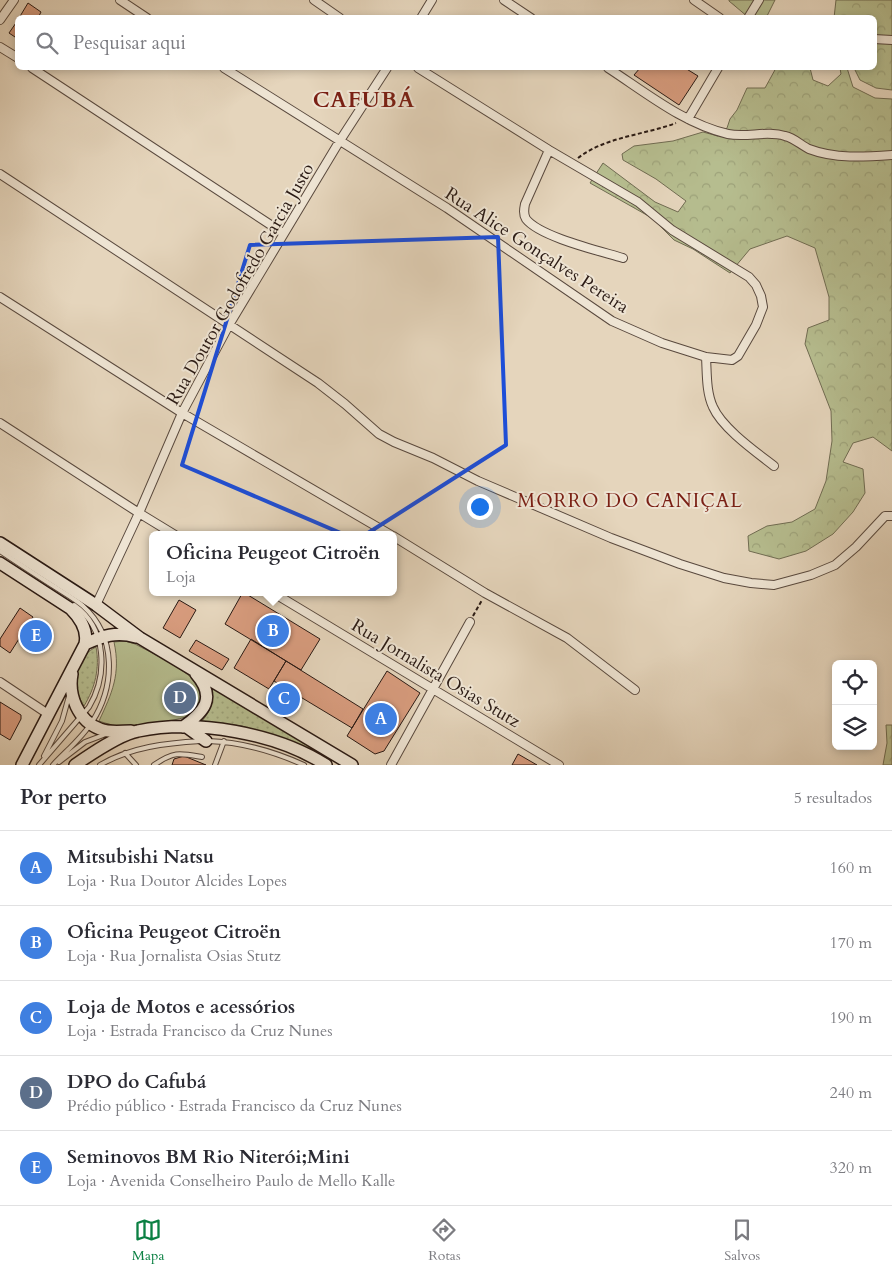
<!DOCTYPE html>
<html lang="pt">
<meta charset="utf-8">
<style>
:root{--surface:#fff;--page:#f2f2f3;--text:#2b2b33;--muted:#7c7c81;--line:#e1e1e2;--accent:#0b8043}
body{margin:0;font-family:Cardo,serif;background:var(--page);color:var(--text)}
.controls{position:absolute;right:15px;bottom:15px;display:grid;overflow:hidden;border-radius:8px;box-shadow:0 2px 8px #0003}
.controls button{width:45px;height:45px;display:grid;place-items:center;padding:0;border:0;border-bottom:1px solid var(--line);background:var(--surface);color:var(--text);font:25px sans-serif}
.you{position:absolute;left:479px;top:506px;width:18px;height:18px;margin:-12px;border:4px solid #fff;border-radius:50%;background:#1a73e8;box-shadow:0 0 0 8px #1a73e833}
.badge{display:grid;place-items:center;width:32px;height:32px;border-radius:50%;background:var(--accent);color:#fff;font-size:16px;font-weight:700}
.pin{position:absolute;translate:-50% -50%;border:2px solid #fff;box-shadow:0 1px 5px #0006}
.popup{position:absolute;left:149px;top:531px;width:248px;height:65px;box-sizing:border-box;display:grid;place-content:center;border-radius:8px;background:var(--surface);filter:drop-shadow(0 1px 4px #0005);font-size:16px;white-space:nowrap;color:var(--muted)}
.popup b{font-size:19px;color:var(--text)}
.popup::after{content:'';position:absolute;left:50%;top:100%;margin-left:-10px;border:10px solid transparent;border-top-color:var(--surface)}
.list{margin:0;padding:0;list-style:none}
h2{display:flex;justify-content:space-between;align-items:center;height:65px;margin:0;padding:0 20px;font-size:21px}
h2 small{font-size:16px;font-weight:400;color:var(--muted)}
.list li{display:grid;grid-template-columns:32px 1fr auto;gap:15px;align-items:center;box-sizing:border-box;height:75px;padding:0 20px;border-top:1px solid var(--line)}
.list b{display:block;font-size:19px;white-space:nowrap}
.list p{margin:0;font-size:16px;white-space:nowrap;color:var(--muted)}
.list em{font-size:16px;font-style:normal;color:var(--muted)}
.icon{flex:none;width:28px;height:28px;fill:none;stroke:currentColor;stroke-width:2;stroke-linecap:round;stroke-linejoin:round}
.map{position:relative;flex:none;width:892px;height:765px;overflow:hidden}
.search{position:absolute;background:var(--surface);box-shadow:0 2px 8px #0003;left:15px;right:15px;top:15px;height:55px;display:flex;align-items:center;gap:12px;box-sizing:border-box;padding:0 18px;border-radius:8px;color:var(--muted);font-size:19px}
.sheet{height:440px;background:var(--surface)}
nav{display:flex;justify-content:space-around;align-items:center;box-sizing:border-box;height:70px;border-top:1px solid var(--line);background:var(--surface);font-size:14px;color:var(--muted)}
nav a{display:grid;justify-items:center;gap:2px}
nav .on{color:var(--accent)}
.map>svg:first-child{display:block}
.grass{fill:url(#grass-dots);stroke:#706c52}
.forest{fill:url(#forest-crowns);stroke:#706c52}
.green{fill:#b6bd8f;stroke:#706c52}
.building{fill:#d89c7e;stroke:#2a1a14}
.lines{fill:none;stroke-linecap:round;stroke-linejoin:round}
.service-casing{stroke:#59493e;stroke-width:6}
.minor-casing{stroke:#59493e;stroke-width:10}
.secondary-casing{stroke:#2a1a14;stroke-width:14}
.path{stroke:#2a1a14;stroke-width:2;stroke-dasharray:4 2.5;stroke-linecap:butt}
.service{stroke:#eee4d3;stroke-width:4}
.minor{stroke:#eee4d3;stroke-width:8}
.secondary{stroke:#eee4d3;stroke-width:11}
.marked{fill:none;stroke:#1d4ed8;stroke-width:4;stroke-linejoin:round}
.labels{text-anchor:middle;stroke-width:4;stroke-linejoin:round;paint-order:stroke}
.street-label{font-size:18px;fill:#2a1a14;stroke:#eee4d3}
.neighbourhood-label{font-size:19px;letter-spacing:1px;fill:#7a1f14;stroke:#eee4d3}
.district-label{font-size:22px;font-weight:bold;letter-spacing:1px;fill:#7a1f14;stroke:#eee4d3}
</style>
<div class="map">
<svg width="892" height="765" viewBox="0 0 892 765">
<defs>
<pattern id="grass-dots" width="8" height="8" patternUnits="userSpaceOnUse" patternTransform="scale(1.25)"><rect width="8" height="8" fill="#b6bd8f"/><path d="M2 2h.1M6 6h.1" fill="none" stroke="#9da27a" stroke-width="1.8" stroke-linecap="round"/></pattern>
<pattern id="forest-crowns" width="20" height="18" patternUnits="userSpaceOnUse" patternTransform="scale(1.25)"><rect width="20" height="18" fill="#b6bd8f"/><path d="M2 6a3 3 0 1 1 6 0M12 15a3 3 0 1 1 6 0" fill="none" stroke="#9da27a"/></pattern>
</defs>
<rect width="100%" height="100%" fill="#e5d5bc"/>
<filter id="stains"><feTurbulence type="fractalNoise" baseFrequency=".004" numOctaves="4"/><feColorMatrix values="0 0 0 0 .2 0 0 0 0 .09 0 0 0 0 .02 0 0 0 .5 -.17"/></filter>
<radialGradient id="worn" r=".72"><stop offset=".6" stop-color="#630" stop-opacity="0"/><stop offset="1" stop-color="#630" stop-opacity=".3"/></radialGradient>
<path class="grass" d="M96 647C100 668 95 688 84 706 74 691 73 669 85 655 88 652 92 649 96 647Z
M212 686 326 756 274 736 242 726 202 721C212 710 212 700 212 686Z"/>
<path class="forest" d="M729 0H775L766 18 748 17 729 1Z
M836 0H892V90L876 88 860 80 854 68H874V18H834Z
M776 68H810L813 80 828 86 841 74 840 68H847L853 87 875 98 892 99V451L873 437 853 443 843 462 863 469 865 493 853 512 833 534 806 551 779 559 749 551 748 536 767 526 792 522 815 509 826 481 832 441 831 411 805 344 808 328 829 320V297L815 248 787 236 750 249 730 273 693 249 674 240 652 218 590 183 603 163 655 202 678 212 686 201 656 179 623 160 622 154 634 146 673 141 703 132 718 136 727 128 730 119 737 110 747 88H765Z
M886 725H892V765H883L887 743Z"/>
<path class="green" d="M125 641 135 644C150 652 192 672 198 686 204 697 198 713 186 717 170 722 135 726 117 726 111 725 105 723 99 721 112 693 121 674 114 642Z"/>
<path class="building" d="M28 3 41 12 38 18H19Z
M18 20V39L9 33Z
M640 68H685L698 76 679 105 634 75Z
M243 592 320 639 301 670 225 624Z
M179 600 196 610 180 638 163 628Z
M20 608 33 617 10 653 0 646V639Z
M251 639 286 661 269 689 234 668Z
M196 640 229 659 222 670 189 651Z
M286 661 363 709 352 728 274 681Z
M387 671 420 693 384 751 375 754 347 736Z
M0 702 21 715V719L10 740 0 734Z
M518 754 537 765H512Z
M184 756 206 765H172L174 759Z"/>
<g class="lines">
<defs>
<path id="service" d="M0 551C18 563 36 575 55 587 64 593 75 599 83 606 117 637 115 686 92 722 82 738 66 751 53 765
M208 741C242 742 273 751 304 765
M125 753 136 765
M44 756 62 721 69 696
M59 762 85 742 106 734
M39 765 89 707C108 675 107 628 74 605
M100 765C131 747 166 743 201 741
M154 765C174 751 180 753 202 757
M215 765 224 741"/>
<path id="minor" d="M120 0 147 18
M314 0 340 18
M504 0 531 18
M694 0 720 18
M421 18 432 0
M748 18 759 0
M0 20 14 0
M874 39 892 40
M0 47 18 58
M32 68 283 233
M224 68 447 208 612 321 662 343 706 357 732 360 738 356 756 325 763 307 761 296 756 285 749 277 672 230 638 202 549 150 418 68
M608 68C645 92 684 124 728 134 747 138 767 130 785 136 794 138 801 145 809 149 835 159 864 157 892 155
M688 119 718 68
M549 150 525 204C524 209 523 214 526 219 540 237 600 251 623 258
M0 174 318 383 345 404 379 434 394 442 433 458 478 481 611 538 680 564 724 578 751 583 774 585 811 575 835 565 856 547 885 516H892
M0 297 182 413 391 535
M706 357C707 373 706 392 713 407 722 428 756 452 774 466
M0 423 139 513 175 535
M393 536 485 593 567 638 635 690
M272 592 559 765
M96 605 139 513 182 413 229 325 339 142 387 68
M0 682 48 714
M391 765 470 622"/>
<path id="secondary" d="M0 543 96 605 140 638 352 765
M0 563 71 609C81 619 88 630 85 644L22 765
M85 644C102 636 117 631 136 637
M72 674C68 695 78 721 100 729 109 733 121 731 131 731
M183 727C204 712 217 698 196 674
M188 728 206 741
M75 765C91 754 120 734 138 731 197 719 276 733 326 765"/>
</defs>
<use href="#service" class="service-casing"/>
<use href="#minor" class="minor-casing"/>
<use href="#secondary" class="secondary-casing"/>
<path class="path" d="M578 158C605 137 644 135 676 123
M473 616 482 600"/>
<use href="#service" class="service"/>
<use href="#minor" class="minor"/>
<use href="#secondary" class="secondary"/>
</g>
<path class="marked" d="M498 237 506 445 357 540 182 465 250 245Z"/>
<g class="labels">
<g class="street-label">
<text transform="translate(537 250) rotate(33)" y="6">Rua Alice Gonçalves Pereira</text>
<text transform="translate(240 284) rotate(-60)" y="6">Rua Doutor Godofredo Garcia Justo</text>
<text transform="translate(436 673) rotate(31)" y="6">Rua Jornalista Osias Stutz</text>
</g>
<g class="neighbourhood-label">
<text x="630" y="507">MORRO DO CANIÇAL</text>
</g>
<g class="district-label">
<text x="364" y="107">CAFUBÁ</text>
</g>
</g>
<rect width="100%" height="100%" filter="url(#stains)"/>
<rect width="100%" height="100%" fill="url(#worn)"/>
</svg>
<div class="controls">
<button><svg class="icon" aria-label="locate" viewBox="0 0 24 24"><circle cx="12" cy="12" r="6"/><path d="M12 2v4M12 18v4M2 12h4M18 12h4"/></svg></button>
<button><svg class="icon" aria-label="layers" viewBox="0 0 24 24"><path d="M12 4l9 5-9 5-9-5zM3 14l9 5 9-5"/></svg></button>
</div>
<div class="you"></div>
<div class="pin badge" style="left:381px;top:719px;background:#3f7fe0">A</div>
<div class="pin badge" style="left:273px;top:631px;background:#3f7fe0">B</div>
<div class="popup"><b>Oficina Peugeot Citroën</b>Loja</div>
<div class="pin badge" style="left:284px;top:699px;background:#3f7fe0">C</div>
<div class="pin badge" style="left:180px;top:698px;background:#5c6f8a">D</div>
<div class="pin badge" style="left:36px;top:636px;background:#3f7fe0">E</div>
<div class="search"><svg class="icon" aria-label="search" viewBox="0 0 24 24"><circle cx="10" cy="10" r="6"/><path d="M15 15l6 6"/></svg>Pesquisar aqui</div>
</div>
<section class="sheet">
<h2>Por perto<small>5 resultados</small></h2>
<ul class="list">
<li><span class="badge" style="background:#3f7fe0">A</span><div><b>Mitsubishi Natsu</b><p>Loja · Rua Doutor Alcides Lopes</p></div><em>160 m</em></li>
<li><span class="badge" style="background:#3f7fe0">B</span><div><b>Oficina Peugeot Citroën</b><p>Loja · Rua Jornalista Osias Stutz</p></div><em>170 m</em></li>
<li><span class="badge" style="background:#3f7fe0">C</span><div><b>Loja de Motos e acessórios</b><p>Loja · Estrada Francisco da Cruz Nunes</p></div><em>190 m</em></li>
<li><span class="badge" style="background:#5c6f8a">D</span><div><b>DPO do Cafubá</b><p>Prédio público · Estrada Francisco da Cruz Nunes</p></div><em>240 m</em></li>
<li><span class="badge" style="background:#3f7fe0">E</span><div><b>Seminovos BM Rio Niterói;Mini</b><p>Loja · Avenida Conselheiro Paulo de Mello Kalle</p></div><em>320 m</em></li>
</ul>
</section>
<nav>
<a class="on"><svg class="icon" aria-label="map" viewBox="0 0 24 24"><path d="M3 6l6-2 6 2 6-2v14l-6 2-6-2-6 2zM9 4v14M15 6v14"/></svg>Mapa</a>
<a><svg class="icon" aria-label="directions" viewBox="0 0 24 24"><path d="M12 3l9 9-9 9-9-9zM9 14v-3h6M13 9l2 2-2 2"/></svg>Rotas</a>
<a><svg class="icon" aria-label="saved" viewBox="0 0 24 24"><path d="M7 4h10v16l-5-4-5 4z"/></svg>Salvos</a>
</nav>
